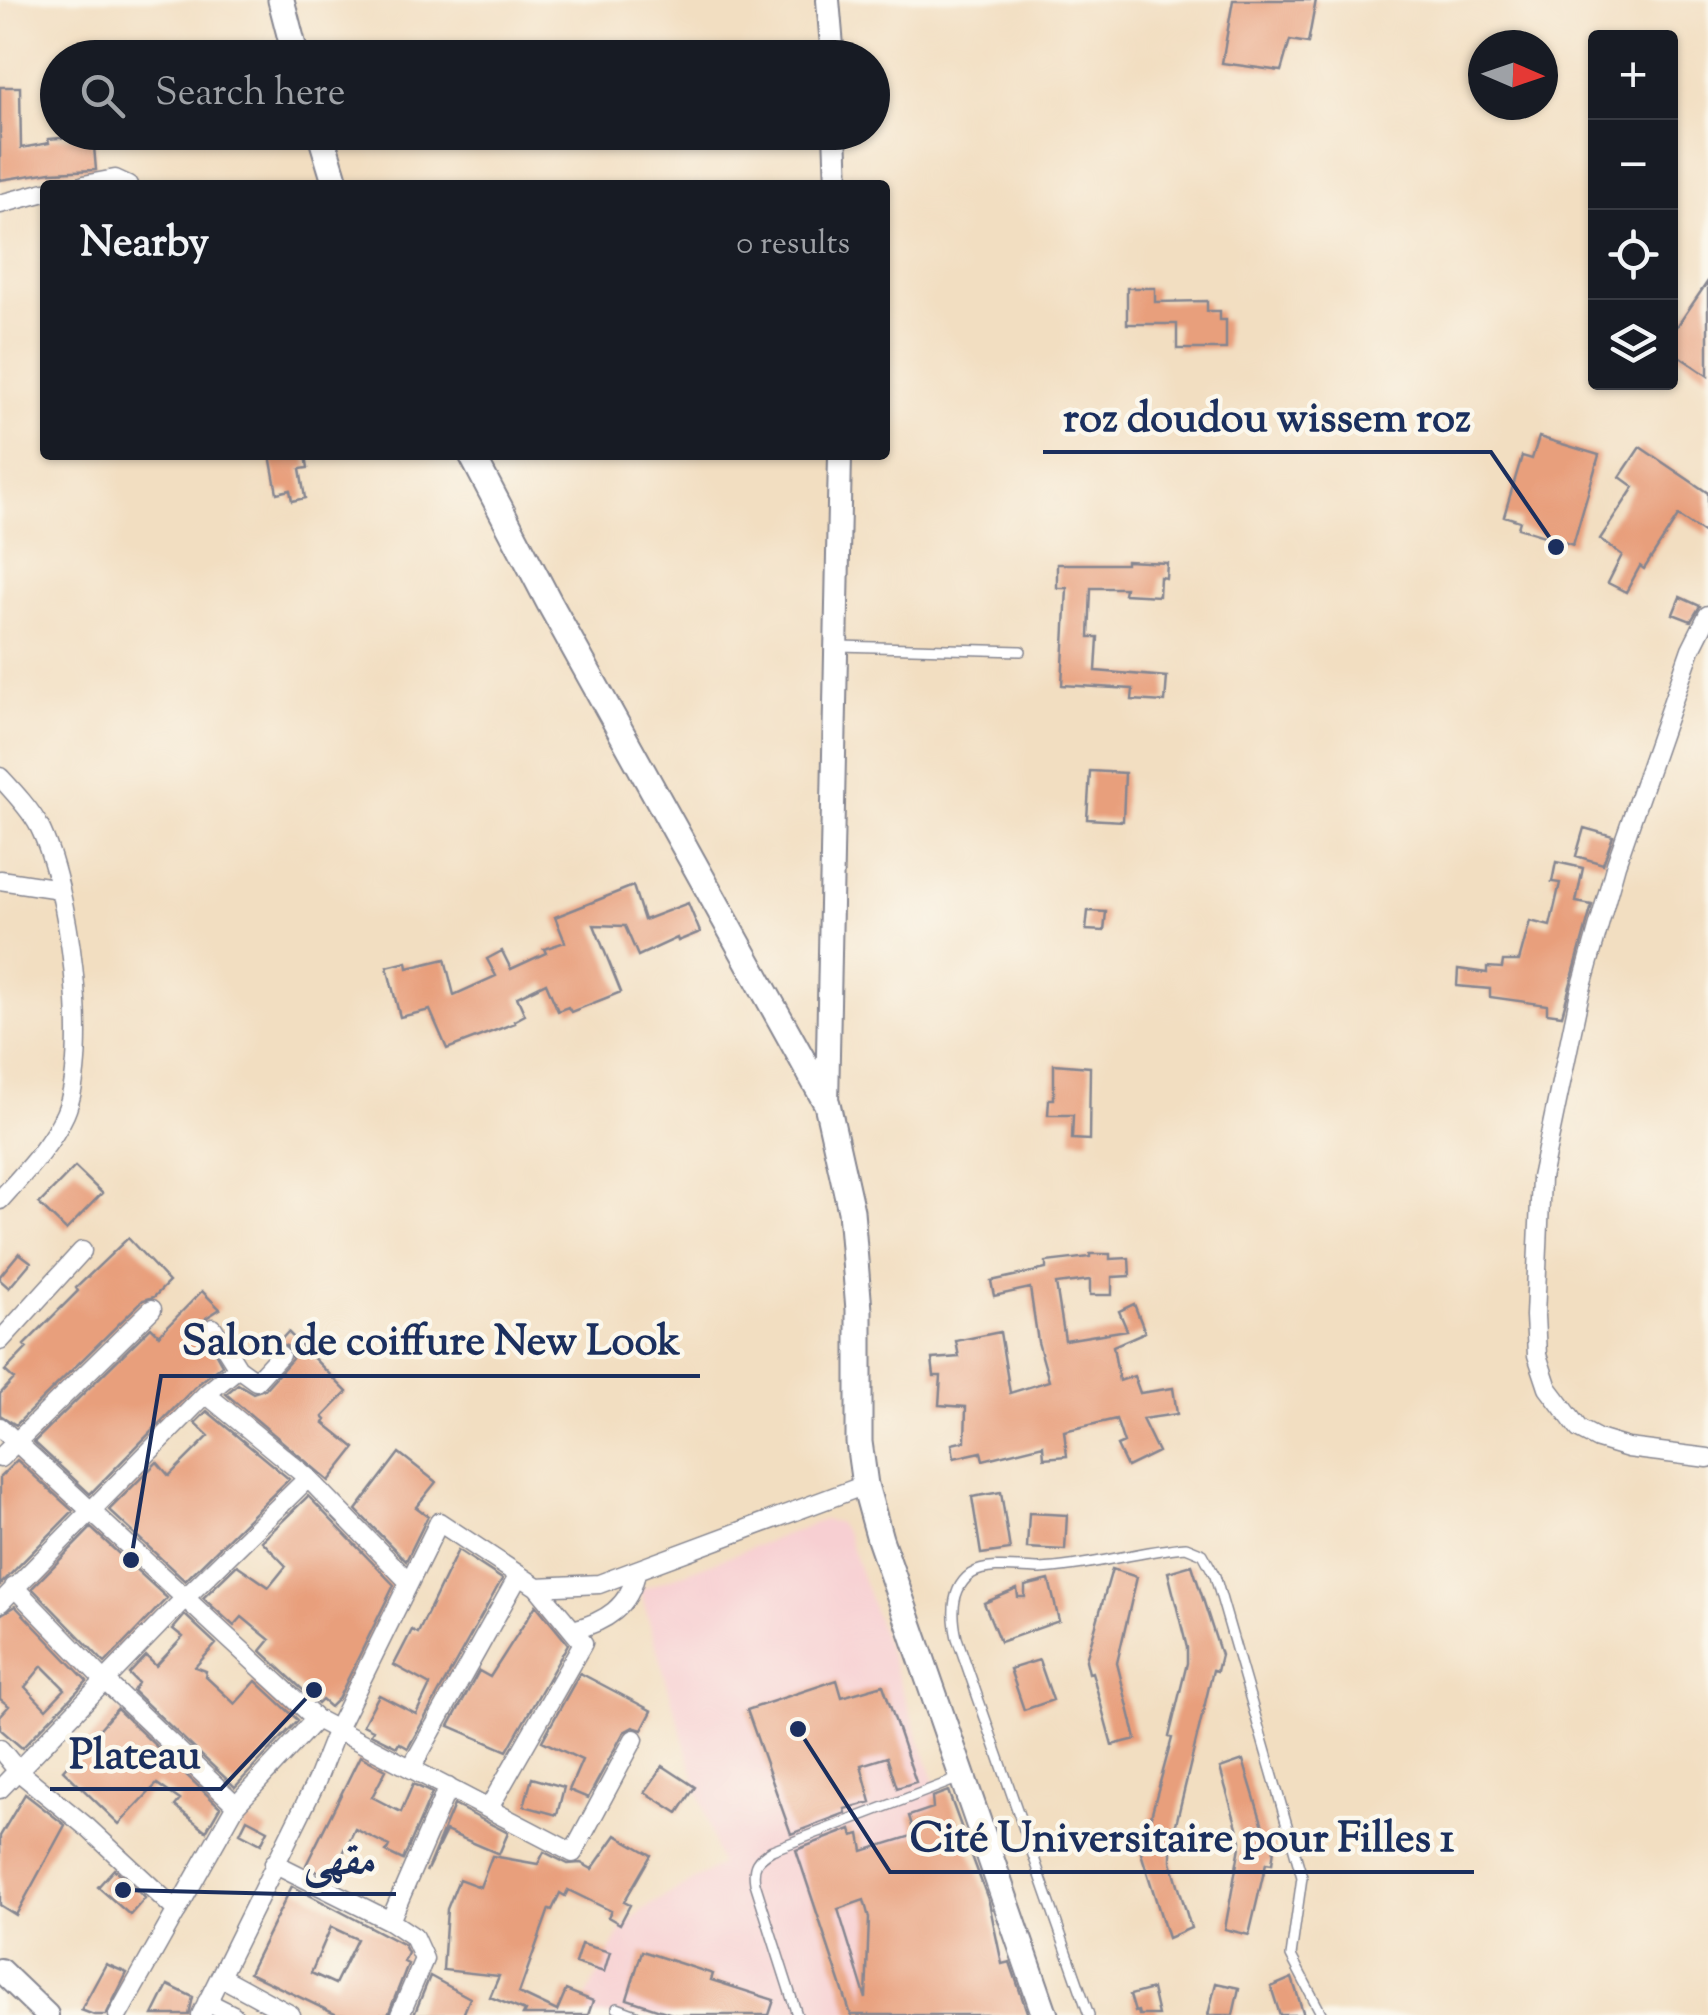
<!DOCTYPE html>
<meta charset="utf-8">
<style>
:root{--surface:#171b24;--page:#242831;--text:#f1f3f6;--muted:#9ea1a6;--line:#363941}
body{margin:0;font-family:"Sorts Mill Goudy",Amiri,serif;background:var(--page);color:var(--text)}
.controls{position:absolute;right:30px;top:30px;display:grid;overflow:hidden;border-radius:10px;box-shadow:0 2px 8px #0004}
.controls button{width:90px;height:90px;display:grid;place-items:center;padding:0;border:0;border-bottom:2px solid var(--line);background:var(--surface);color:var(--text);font:50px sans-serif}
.compass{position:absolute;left:1468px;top:30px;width:90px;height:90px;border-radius:50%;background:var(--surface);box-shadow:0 2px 8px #0004;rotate:92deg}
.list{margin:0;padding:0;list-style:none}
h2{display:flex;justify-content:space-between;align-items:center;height:130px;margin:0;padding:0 40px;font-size:42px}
h2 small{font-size:32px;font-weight:400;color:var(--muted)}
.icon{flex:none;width:55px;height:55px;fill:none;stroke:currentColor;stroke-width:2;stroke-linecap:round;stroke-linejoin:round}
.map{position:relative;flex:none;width:1708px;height:2015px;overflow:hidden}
.search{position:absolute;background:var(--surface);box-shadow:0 2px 8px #0004;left:40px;top:40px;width:850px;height:110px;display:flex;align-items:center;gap:25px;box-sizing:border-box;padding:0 35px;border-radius:55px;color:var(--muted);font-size:38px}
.panel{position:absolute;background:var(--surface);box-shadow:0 2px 8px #0004;left:40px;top:180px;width:850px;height:280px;border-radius:10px}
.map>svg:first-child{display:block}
.built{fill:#f7cfd2}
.building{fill:#e89f7c;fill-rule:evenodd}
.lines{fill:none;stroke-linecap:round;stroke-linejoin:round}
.service-casing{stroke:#868690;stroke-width:12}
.minor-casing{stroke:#868690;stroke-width:21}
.tertiary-casing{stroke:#868690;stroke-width:26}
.secondary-casing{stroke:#868690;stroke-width:29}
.service{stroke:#fff;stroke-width:9}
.minor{stroke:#fff;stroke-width:18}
.tertiary{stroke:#fff;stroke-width:22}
.secondary{stroke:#fff;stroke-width:25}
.leader{fill:none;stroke:#1b2f5e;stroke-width:4}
.callout-dot{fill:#1b2f5e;stroke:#fbf7ec;stroke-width:4}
.callout-label{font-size:42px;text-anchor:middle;font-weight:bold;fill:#1b2f5e;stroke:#fbf7ec;stroke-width:9;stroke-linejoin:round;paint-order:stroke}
</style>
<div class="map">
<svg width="1708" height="2015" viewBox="0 0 1708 2015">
<rect width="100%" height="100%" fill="#fbf7ec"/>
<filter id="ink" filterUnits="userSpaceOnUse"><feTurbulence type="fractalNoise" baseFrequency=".01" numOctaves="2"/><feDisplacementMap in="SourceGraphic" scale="20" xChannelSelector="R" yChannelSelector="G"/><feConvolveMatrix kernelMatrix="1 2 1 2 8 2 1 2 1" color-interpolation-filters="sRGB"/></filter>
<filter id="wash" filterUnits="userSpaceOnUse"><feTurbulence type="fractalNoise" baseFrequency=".0048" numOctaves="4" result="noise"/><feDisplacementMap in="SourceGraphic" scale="40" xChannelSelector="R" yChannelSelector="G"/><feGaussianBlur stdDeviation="2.25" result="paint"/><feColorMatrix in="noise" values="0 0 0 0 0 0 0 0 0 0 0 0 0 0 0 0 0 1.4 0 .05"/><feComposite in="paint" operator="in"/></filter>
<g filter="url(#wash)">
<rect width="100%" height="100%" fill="#f2dec1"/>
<path class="built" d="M823 1520 837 1522 847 1535 939 1794 947 1797 1024 2015H577L622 1929 642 1910 720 1865 640 1590Z"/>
<g id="blocks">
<path class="building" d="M1233 0H1316L1308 43 1290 40 1281 71 1222 63Z
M0 87H20L21 148 49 143 48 139 93 135 96 170 51 172 0 180Z
M1708 281V376L1670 350V337Z
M1127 288H1155V302L1207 301V311H1220V320H1226V349H1177V324H1127Z
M1539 437 1599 455 1573 545 1518 528 1520 521 1504 516 1522 456 1532 459Z
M1640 447 1708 493V536L1678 516 1644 569 1640 566 1626 592 1608 583 1622 555 1600 539 1634 487 1620 477Z
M270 455H306L308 468 300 469 305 498 292 501 290 490 277 493Z
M1126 561 1167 563 1166 578 1160 577 1159 596 1124 594 1125 588H1091L1089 637H1098L1096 671 1167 677 1165 702 1132 700 1133 689 1062 685 1067 588H1057V564H1126Z
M1680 597 1700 606 1691 621 1673 614Z
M1090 771 1125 773 1123 821 1087 819Z
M1584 828 1613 836 1603 864 1576 856Z
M1556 862 1583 868 1576 902 1592 905 1562 1015 1547 1013V1005L1490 997V989L1457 986 1458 969 1487 973V967L1502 968 1503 961H1519L1530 921 1550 926 1560 883 1552 882Z
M633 886 644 920 688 903 700 932 678 941 677 938 638 956 625 926 594 925 621 992 571 1012 568 1007 558 1011 546 983 517 997 525 1015 514 1021 515 1023 447 1049 430 1010 400 1017 387 967 407 962 408 968 445 959 454 995 496 976 487 959 502 951 511 969 546 953 544 949 565 942 555 917Z
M1088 911 1106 912 1104 931 1086 930Z
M1054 1064 1090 1067 1089 1140 1072 1139 1073 1115H1048L1049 1099H1054Z
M75 1167 102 1193 66 1230 39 1204Z
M128 1238 169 1282 154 1297 143 1300 16 1425 0 1415V1394L14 1379 5 1371 27 1348 24 1345 78 1291 76 1288Z
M19 1253 31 1262 9 1288 0 1280V1276Z
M1090 1254H1110V1259L1129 1258 1130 1276 1112 1277V1295H1090V1280L1056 1284 1065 1340 1127 1330 1119 1311 1134 1304 1145 1332 1113 1346 1119 1381 1134 1376 1140 1393 1173 1388 1177 1414 1142 1419 1158 1452 1127 1467 1117 1446 1124 1443 1116 1419 1064 1431 1067 1456 1044 1458 1043 1445 983 1460 981 1452 954 1458 952 1444 965 1441 966 1407 939 1405 941 1376H934L932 1359 959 1357 956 1341 1000 1332 1010 1393 1049 1381 1038 1342 1030 1288 994 1296 991 1281 1046 1269V1262L1090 1257Z
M202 1291 220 1309 206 1318 201 1327 222 1365 197 1385 90 1494 34 1442 151 1327 159 1335Z
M288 1332 347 1392 323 1417 326 1420 324 1423 355 1448 329 1481 226 1394 238 1384 253 1393 265 1389 292 1359 289 1347 278 1343Z
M207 1411 289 1479 185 1581 109 1510 157 1462 169 1476 209 1436 195 1423Z
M399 1453 436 1482 416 1507 428 1516 406 1561 356 1510Z
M17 1460 73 1511 0 1585V1477Z
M1001 1492 1010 1550 981 1554 972 1497Z
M308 1496 394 1585 338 1699 330 1707 322 1700 318 1704 261 1651 270 1640 242 1617 234 1626 203 1598 237 1565 269 1587 286 1566 262 1541Z
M1029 1513 1067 1515 1065 1550 1027 1548Z
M91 1528 167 1598 105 1663 32 1588Z
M458 1550 502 1579 408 1748 399 1743 397 1747 371 1734 373 1730 363 1725 379 1695 416 1714 430 1685 394 1665 412 1630 418 1633Z
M1192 1565 1221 1655 1217 1671 1213 1670 1171 1845V1861L1191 1928 1168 1938 1141 1853 1172 1738 1169 1737 1187 1663V1648L1168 1572Z
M1112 1569 1137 1577 1117 1663 1136 1739 1112 1745 1092 1672 1089 1673 1086 1660Z
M1049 1580 1059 1621 1000 1642 984 1603 1017 1589 1018 1597H1025V1586Z
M536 1605 568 1644 507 1751 449 1726 479 1671 490 1677Z
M15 1606 87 1681 22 1748 0 1729V1716L9 1706 0 1699V1615ZM42 1666 65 1689 46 1709 25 1687Z
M185 1615 216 1644 195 1667 206 1671 205 1676 235 1704 256 1681 298 1720 235 1787 133 1691 138 1683 129 1674 146 1656 156 1666 183 1637 173 1629Z
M1039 1660 1053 1700 1024 1710 1010 1669Z
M580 1673 652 1711 642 1730 633 1727 624 1732 588 1798 569 1790 582 1760 542 1741Z
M837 1680 842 1697 883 1685 916 1782 897 1788 887 1757 861 1765 871 1802 845 1809 846 1813 791 1834 747 1710Z
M117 1709 220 1807 206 1831 175 1806 180 1800 157 1784 119 1824 63 1770Z
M360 1756 386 1770 372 1797 401 1812 413 1784 432 1793 403 1860 386 1852 389 1846 355 1829 331 1878 306 1865Z
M1243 1760 1266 1836 1271 1835 1274 1849 1272 1864 1266 1863 1249 1935 1225 1929 1241 1841 1220 1768Z
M663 1766 695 1787 678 1813 645 1792Z
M532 1778 564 1787 557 1815 524 1806Z
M948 1791 989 1902 1002 1964 1010 1962 1028 2015H851L796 1850 851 1829 853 1836 860 1834 863 1851 915 1835 909 1816 933 1808 932 1797ZM864 1900 869 1918 866 1999 838 1909Z
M25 1794 65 1825 16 1915 0 1905V1836Z
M454 1805 508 1833 499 1854 446 1831 426 1872Z
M247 1819 268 1830 261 1844 240 1833Z
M616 1835 651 1855 624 1902 630 1905 620 1924 608 1917 611 1911 568 1890 565 1896 560 1893 552 1910 549 1909 519 1993 557 2011 566 1990 593 2001 588 2015H523L525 2011 490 1997 499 1976 443 1970 447 1909 459 1879 480 1887 492 1856 538 1864 544 1852 568 1864 581 1863 592 1869Z
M114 1869 145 1898 130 1915 98 1887Z
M292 1886 404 1945 408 1953 404 1962 408 1964 388 2015H337L249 1973ZM331 1927 357 1939 335 1984 311 1973Z
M581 1944 610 1952 604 1972 575 1963Z
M642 1951 713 1974 711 1980 774 2000 769 2015H675L627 1999Z
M106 1964 127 1973 106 2015H94L81 2010Z
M430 1976 470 1998 463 2015H414Z
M1292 1978 1304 2015H1280L1271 1987Z
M1216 1983 1239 1988 1233 2015H1208Z
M168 1985 193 1997 189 2015H153Z
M1152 1989 1158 2015H1139L1138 2011 1135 2012 1130 1995Z"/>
</g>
</g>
<g filter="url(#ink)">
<use href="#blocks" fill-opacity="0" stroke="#868690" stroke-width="2.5"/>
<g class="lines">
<defs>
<path id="service" d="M839 646 1021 651
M617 2008 636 2015
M797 2015 755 1883C752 1865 757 1859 772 1850L960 1778
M1089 2015 957 1638C952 1616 950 1589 971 1574 988 1563 1021 1569 1040 1569 1089 1567 1137 1551 1186 1547L1203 1554 1215 1576 1302 1877 1291 1956 1322 2015"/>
<path id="minor" d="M84 185 115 179 128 185
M0 204 45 192
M1708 615 1691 649 1616 864 1579 997 1541 1178 1535 1316 1537 1355 1548 1388 1579 1429 1598 1439 1628 1448 1708 1458
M0 777C13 791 30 809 39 826 69 885 92 1053 65 1114 50 1147 23 1174 0 1200
M0 880 60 889
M213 1328 238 1368 256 1381 280 1355
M0 1341 82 1251
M206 1394 308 1478 409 1582
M0 1427 316 1719 573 1853 634 1739
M0 1458 152 1309
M14 1587 105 1681 236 1805
M0 1603 206 1394 238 1368
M573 1630C605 1622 630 1607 636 1572
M0 1749 18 1771 88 1828 177 1911
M411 1768 519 1575
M0 1789 183 1600 308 1478
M489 1808 583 1643 537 1587
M274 1863 390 1921 414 1937 424 1959 400 2015
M390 1921 448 1787
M221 1977 291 2015
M207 2002 233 2015
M118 2015 236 1805 316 1719
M201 2015 316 1782 337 1729 439 1522 537 1587 599 1584 865 1485"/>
<path id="tertiary" d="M828 0 833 58
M835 132 837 185
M827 1104 840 455
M0 1970 47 2015"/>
<path id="secondary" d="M281 0 296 58
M320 132 336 185
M472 455 550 604 827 1104 851 1211 859 1310V1442L865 1485 880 1539 1045 2015"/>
</defs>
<use href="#service" class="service-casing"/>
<use href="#minor" class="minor-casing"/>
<use href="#tertiary" class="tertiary-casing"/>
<use href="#secondary" class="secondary-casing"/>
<use href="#service" class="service"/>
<use href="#minor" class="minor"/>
<use href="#tertiary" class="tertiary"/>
<use href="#secondary" class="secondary"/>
</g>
</g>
<path class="leader" d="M1556 547L1491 452H1043M131 1560L161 1376H700M314 1690L221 1789H50M798 1729L890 1872H1474M123 1890L283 1894H396"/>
<g class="callout-dot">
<circle cx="1556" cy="547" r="10"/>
<circle cx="131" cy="1560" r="10"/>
<circle cx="314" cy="1690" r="10"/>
<circle cx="798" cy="1729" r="10"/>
<circle cx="123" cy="1890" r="10"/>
</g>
<g class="callout-label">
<text x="1267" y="431">roz doudou wissem roz</text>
<text x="431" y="1354">Salon de coiffure New Look</text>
<text x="135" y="1768">Plateau</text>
<text x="1182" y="1851">Cité Universitaire pour Filles 1</text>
<text x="340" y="1873">مقهى</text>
</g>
</svg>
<div class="controls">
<button>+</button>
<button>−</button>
<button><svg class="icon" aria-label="locate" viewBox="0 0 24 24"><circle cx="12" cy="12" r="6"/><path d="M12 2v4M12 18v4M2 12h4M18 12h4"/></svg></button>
<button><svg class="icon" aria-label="layers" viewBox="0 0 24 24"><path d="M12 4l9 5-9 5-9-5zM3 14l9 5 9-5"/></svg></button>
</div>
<svg class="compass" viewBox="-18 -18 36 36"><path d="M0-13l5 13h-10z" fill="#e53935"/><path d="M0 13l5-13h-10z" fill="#9ea1a6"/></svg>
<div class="search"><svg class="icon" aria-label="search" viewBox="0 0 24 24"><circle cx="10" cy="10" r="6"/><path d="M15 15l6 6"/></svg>Search here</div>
<section class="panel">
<h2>Nearby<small>0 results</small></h2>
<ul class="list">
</ul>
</section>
</div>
